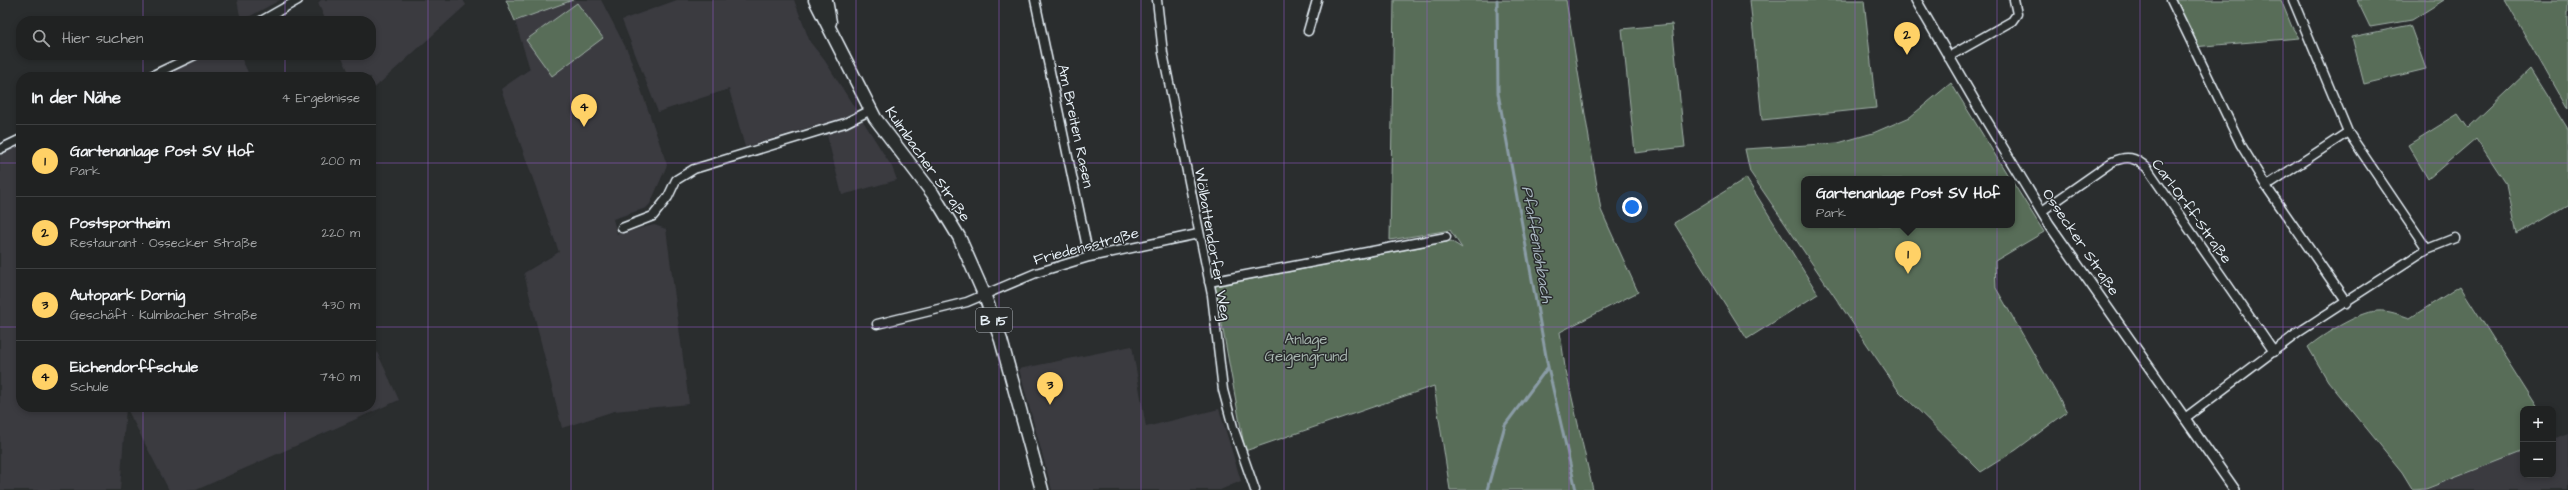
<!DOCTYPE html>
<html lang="de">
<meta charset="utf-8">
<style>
:root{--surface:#202222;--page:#282a2a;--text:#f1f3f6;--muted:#a2a4a5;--line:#3d3f40;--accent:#ffd166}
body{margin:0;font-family:"Architects Daughter",sans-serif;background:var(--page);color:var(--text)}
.controls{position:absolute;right:12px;bottom:12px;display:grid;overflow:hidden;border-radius:8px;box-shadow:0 2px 6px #0003}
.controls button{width:36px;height:36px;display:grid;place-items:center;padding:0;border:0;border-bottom:1px solid var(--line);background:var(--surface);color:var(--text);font:20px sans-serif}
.you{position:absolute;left:1632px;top:207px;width:14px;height:14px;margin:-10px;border:3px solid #fff;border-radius:50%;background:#1a73e8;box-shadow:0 0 0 6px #1a73e833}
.badge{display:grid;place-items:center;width:26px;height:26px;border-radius:50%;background:var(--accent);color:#111;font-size:13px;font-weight:700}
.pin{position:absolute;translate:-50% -33px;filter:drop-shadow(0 1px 2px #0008)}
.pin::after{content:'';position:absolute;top:21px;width:14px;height:12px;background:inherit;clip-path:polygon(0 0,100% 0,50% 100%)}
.popup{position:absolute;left:1801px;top:176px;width:214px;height:52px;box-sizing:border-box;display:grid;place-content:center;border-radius:8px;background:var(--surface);filter:drop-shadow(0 1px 3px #0005);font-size:13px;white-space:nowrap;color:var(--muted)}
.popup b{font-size:15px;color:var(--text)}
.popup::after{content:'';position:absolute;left:50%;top:100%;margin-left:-8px;border:8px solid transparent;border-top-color:var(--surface)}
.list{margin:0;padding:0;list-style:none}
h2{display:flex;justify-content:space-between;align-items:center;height:52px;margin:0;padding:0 16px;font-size:17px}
h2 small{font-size:13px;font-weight:400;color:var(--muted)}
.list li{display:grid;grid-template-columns:26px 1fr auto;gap:12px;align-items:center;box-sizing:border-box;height:72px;padding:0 16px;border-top:1px solid var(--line)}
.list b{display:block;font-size:15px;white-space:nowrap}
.list p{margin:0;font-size:13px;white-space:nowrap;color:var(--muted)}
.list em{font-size:13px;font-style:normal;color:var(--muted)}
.icon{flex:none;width:22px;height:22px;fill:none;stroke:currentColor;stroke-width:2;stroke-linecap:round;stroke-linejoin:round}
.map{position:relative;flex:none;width:2568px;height:490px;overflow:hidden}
.search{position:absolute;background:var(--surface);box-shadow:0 2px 6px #0003;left:16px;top:16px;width:360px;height:44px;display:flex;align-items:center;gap:10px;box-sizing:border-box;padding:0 14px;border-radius:16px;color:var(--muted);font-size:15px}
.panel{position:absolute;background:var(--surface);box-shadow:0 2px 6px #0003;left:16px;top:72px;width:360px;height:340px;border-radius:16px}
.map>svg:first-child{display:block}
.built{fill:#3b3b41}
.green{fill:#596d58;stroke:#a0afa8}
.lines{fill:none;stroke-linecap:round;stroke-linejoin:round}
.stream{stroke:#8a9ca6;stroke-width:3}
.minor-casing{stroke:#e8f1f8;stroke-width:11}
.tertiary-casing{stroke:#e8f1f8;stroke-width:12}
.primary-casing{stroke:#e8f1f8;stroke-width:15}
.minor{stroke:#2a2d2e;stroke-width:8}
.tertiary{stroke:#2a2d2e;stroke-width:9}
.primary{stroke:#2a2d2e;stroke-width:12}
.grid{fill:none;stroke:#965dcd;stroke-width:1;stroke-opacity:0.55}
.labels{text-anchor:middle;stroke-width:3;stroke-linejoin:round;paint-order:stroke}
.shield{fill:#2a2d2e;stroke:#afb6bb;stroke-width:1}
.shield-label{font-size:14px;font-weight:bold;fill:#e8f1f8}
.street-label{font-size:15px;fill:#e8f1f8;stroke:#2a2d2e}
.park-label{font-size:15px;fill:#a8b6b0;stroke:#2a2d2e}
.water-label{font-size:16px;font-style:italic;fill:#aab8c2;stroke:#2a2d2e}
</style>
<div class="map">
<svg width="2568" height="490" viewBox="0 0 2568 490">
<rect width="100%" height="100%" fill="#2a2d2e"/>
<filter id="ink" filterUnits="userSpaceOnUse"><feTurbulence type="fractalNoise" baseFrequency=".025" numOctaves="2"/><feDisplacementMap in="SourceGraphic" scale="8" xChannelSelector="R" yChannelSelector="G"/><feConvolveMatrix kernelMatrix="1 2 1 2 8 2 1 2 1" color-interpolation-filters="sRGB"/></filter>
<g filter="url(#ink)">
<path class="built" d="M237 0H280L241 21Z
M321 0H463L466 5 371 91V77H351L341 55H371V21H326L318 3Z
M573 0H601L628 52 667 165 650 204 646 208 613 219 617 234 654 225 666 229 689 404 614 411 562 428 524 273 559 252 501 89 530 69 515 21Z
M677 0H794L810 42 825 61 892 167 897 180 842 195 824 123 745 147 729 89 658 112 622 20Z
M195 55H240L250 77H149Z
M21 139V407H371V339L399 400 196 490H169L126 407 120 490H0V149Z
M1132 346 1146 427 1219 409 1241 481 1220 490H1052L1019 369Z
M2568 433V490H2426L2523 451V475H2553V439Z"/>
<path class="green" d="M506 0H573L515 21Z
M1394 0H1566L1601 210 1638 292 1560 332 1565 367 1593 490H1450L1434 386 1245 451 1215 286 1451 241 1462 248 1450 230 1390 240Z
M1750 0H1864L1876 108 1762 120Z
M2175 0H2281L2292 27 2299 38 2193 47Z
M2357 0H2444L2412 20 2370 27Z
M2505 0H2568V111Z
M577 3 603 38 552 76 526 40Z
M1672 24 1685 147 1635 153 1622 29Z
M2410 25 2426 69 2364 84 2352 37Z
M2530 69 2568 130V204L2517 234 2507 185 2476 138 2428 179 2408 145 2458 114 2468 128Z
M1951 83 2010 179H1804V225H2012V181L2044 232 1995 261 1996 288 2067 412 2016 450 1981 472 1898 390 1750 172 1745 149 1838 143 1873 133 1910 117Z
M1746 178 1818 294 1747 339 1674 223Z
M2460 286 2538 409H2523V451L2426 489 2413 490 2402 472 2328 381 2308 347C2322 335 2359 312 2377 311 2389 310 2400 315 2410 318Z"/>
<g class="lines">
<path class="stream" d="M1497 0 1498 93 1548 367 1576 490
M1487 490 1505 425 1548 367"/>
<defs>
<path id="minor" d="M1035 0 1089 257
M1157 0 1163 53 1212 295 1223 390 1233 427 1255 490
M2171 0 2241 145 2266 186 2347 303
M2293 0 2348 132 2427 249
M261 21 298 0
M1308 31 1317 0
M1948 57 2012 21 2017 14 2014 0
M149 77 195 55
M0 149 21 139
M2266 186 2348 132
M2042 211 2112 162C2127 155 2135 157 2147 168L2274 352
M622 228 653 216 668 197 676 180 694 169 845 123 871 110
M1209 282 1446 237
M877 324 967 302 1036 273 1089 257 1198 234
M2185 418 2299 332 2427 249 2455 238"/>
<path id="tertiary" d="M1916 0 1977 105 2049 224 2235 490"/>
<path id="primary" d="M815 0 875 118 933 194 959 237 984 294 1001 340 1042 490
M826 0 830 22"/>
</defs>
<use href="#minor" class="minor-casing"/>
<use href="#tertiary" class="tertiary-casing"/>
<use href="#primary" class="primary-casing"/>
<use href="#minor" class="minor"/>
<use href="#tertiary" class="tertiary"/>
<use href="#primary" class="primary"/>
</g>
</g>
<path class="grid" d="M143 0V21M285 0V21M428 0V490M571 0V490M713 0V490M856 0V490M999 0V490M1141 0V490M1284 0V490M1427 0V490M1569 0V490M1712 0V490M1855 0V490M1997 0V490M2140 0V490M2283 0V490M2425 0V490M143 55V77M285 55V77M0 163H21M371 163H2568M0 327H21M371 327H2568M143 407V490M285 407V490"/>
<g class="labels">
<rect class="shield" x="976" y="308" width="36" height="24" rx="3"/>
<g class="shield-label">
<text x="994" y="325">B 15</text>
</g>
<g class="street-label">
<text transform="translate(1076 126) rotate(78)" y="5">Am Breiten Rasen</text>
<text transform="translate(928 164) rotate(55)" y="5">Kulmbacher Straße</text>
<text transform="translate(2192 211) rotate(54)" y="5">Carl-Orff-Straße</text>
<text transform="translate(2081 242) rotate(56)" y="5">Ossecker Straße</text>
<text transform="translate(1213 244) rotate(80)" y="5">Wölbattendorfer Weg</text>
<text transform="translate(1086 246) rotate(-15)" y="5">Friedensstraße</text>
</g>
<g class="park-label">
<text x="1306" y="344">Anlage<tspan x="1306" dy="17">Geigengrund</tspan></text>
</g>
<g class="water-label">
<text transform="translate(1538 244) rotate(80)" y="6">Pfaffenlohbach</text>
</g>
</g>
</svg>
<div class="controls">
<button>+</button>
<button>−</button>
</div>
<div class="you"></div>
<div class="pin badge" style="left:1908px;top:274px">1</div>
<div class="popup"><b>Gartenanlage Post SV Hof</b>Park</div>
<div class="pin badge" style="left:1907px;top:55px">2</div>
<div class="pin badge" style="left:1050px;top:405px">3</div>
<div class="pin badge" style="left:584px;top:127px">4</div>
<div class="search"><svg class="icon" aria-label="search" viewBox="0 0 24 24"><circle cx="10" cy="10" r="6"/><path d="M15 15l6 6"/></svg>Hier suchen</div>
<section class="panel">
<h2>In der Nähe<small>4 Ergebnisse</small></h2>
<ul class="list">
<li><span class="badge">1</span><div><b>Gartenanlage Post SV Hof</b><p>Park</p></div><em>200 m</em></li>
<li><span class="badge">2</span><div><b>Postsportheim</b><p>Restaurant · Ossecker Straße</p></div><em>220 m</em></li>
<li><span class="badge">3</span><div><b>Autopark Dornig</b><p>Geschäft · Kulmbacher Straße</p></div><em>430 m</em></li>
<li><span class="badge">4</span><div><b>Eichendorffschule</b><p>Schule</p></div><em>740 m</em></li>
</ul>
</section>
</div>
